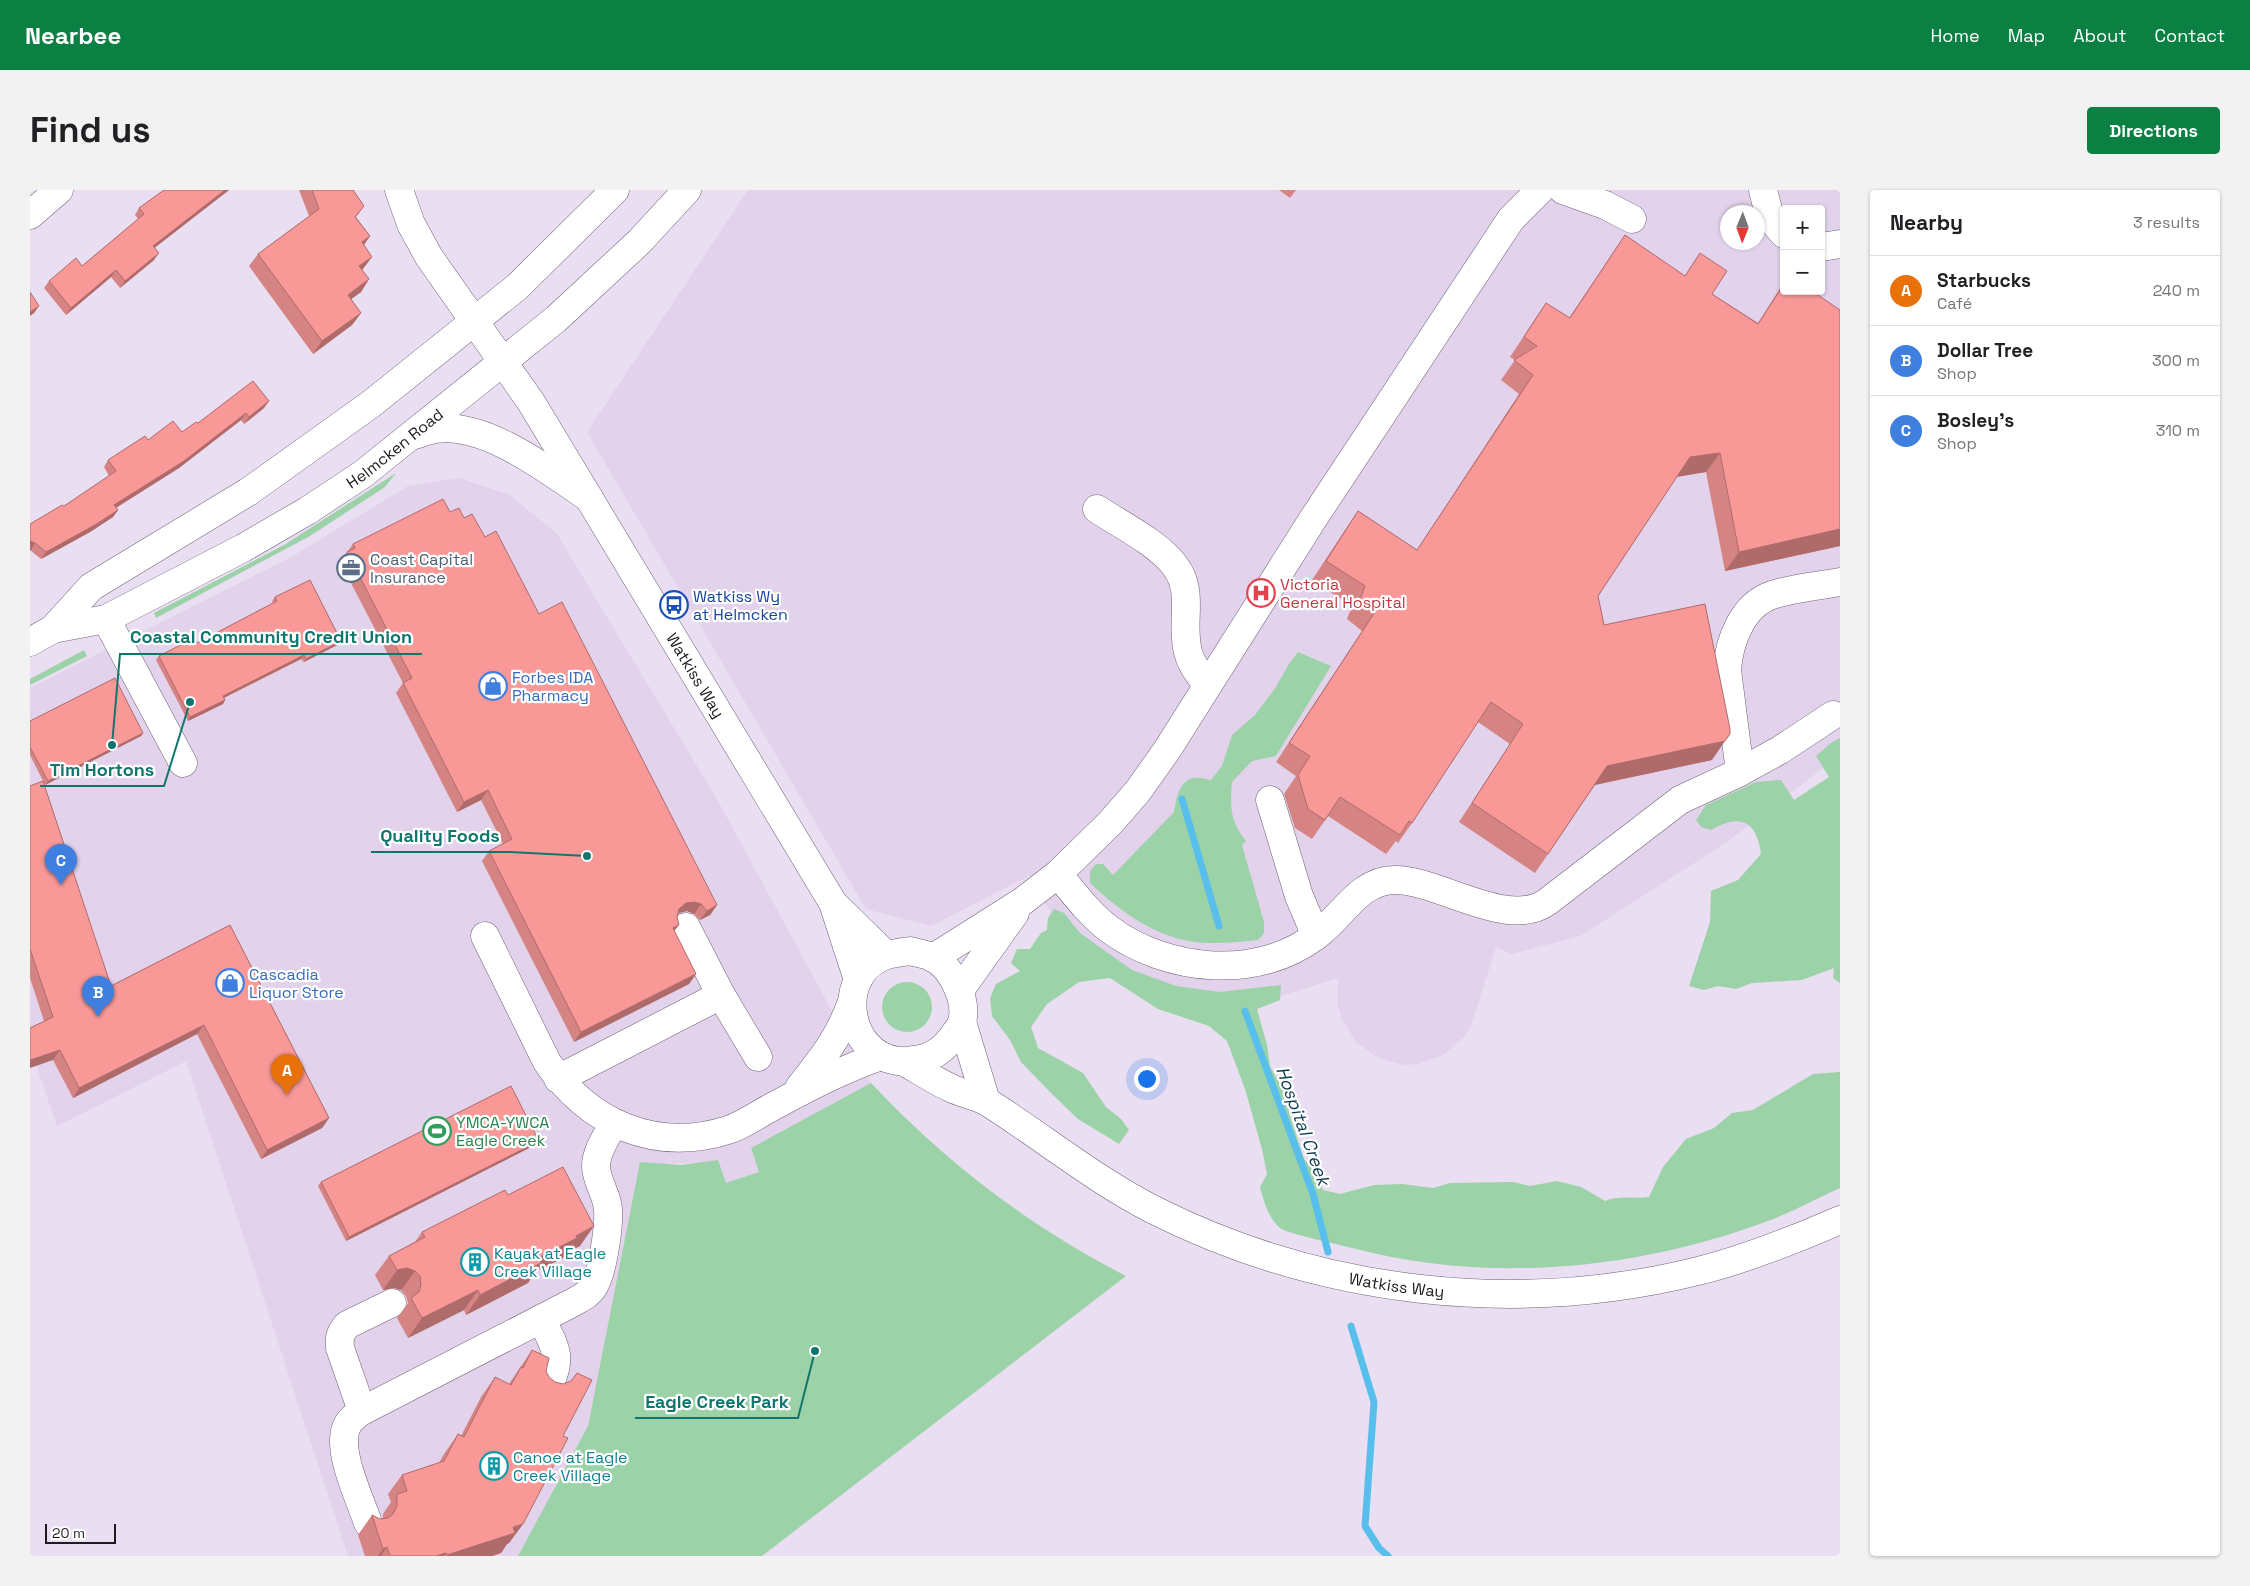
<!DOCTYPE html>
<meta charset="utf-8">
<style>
:root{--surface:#fff;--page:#f2f2f2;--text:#202124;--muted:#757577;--line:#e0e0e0;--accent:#0b8043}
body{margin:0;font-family:"Space Grotesk",sans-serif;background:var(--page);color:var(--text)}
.controls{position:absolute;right:15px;top:15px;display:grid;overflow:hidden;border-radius:5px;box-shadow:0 1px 4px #0004}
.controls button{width:45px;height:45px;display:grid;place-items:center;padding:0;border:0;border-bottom:1px solid var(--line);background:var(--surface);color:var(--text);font:25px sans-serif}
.compass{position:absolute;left:1690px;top:15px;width:45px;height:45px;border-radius:50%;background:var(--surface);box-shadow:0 1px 4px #0004;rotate:181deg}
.scale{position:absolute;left:15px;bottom:12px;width:71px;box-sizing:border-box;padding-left:5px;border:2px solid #1e1a20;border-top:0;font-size:14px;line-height:18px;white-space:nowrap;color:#1e1a20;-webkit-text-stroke:4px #fff;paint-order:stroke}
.you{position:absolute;left:1116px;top:888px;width:18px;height:18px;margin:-12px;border:4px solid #fff;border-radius:50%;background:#1a73e8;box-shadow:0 0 0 8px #1a73e833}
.badge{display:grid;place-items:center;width:32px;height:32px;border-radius:50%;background:var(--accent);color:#fff;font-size:16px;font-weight:700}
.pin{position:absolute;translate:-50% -41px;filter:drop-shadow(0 1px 2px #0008)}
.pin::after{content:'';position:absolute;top:26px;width:18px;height:15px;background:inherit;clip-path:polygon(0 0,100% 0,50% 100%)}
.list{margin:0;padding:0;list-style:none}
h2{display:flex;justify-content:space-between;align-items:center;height:65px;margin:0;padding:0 20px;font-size:21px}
h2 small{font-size:16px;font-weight:400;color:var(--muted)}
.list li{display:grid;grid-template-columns:32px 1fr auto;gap:15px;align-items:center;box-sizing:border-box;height:70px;padding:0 20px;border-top:1px solid var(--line)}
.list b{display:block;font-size:19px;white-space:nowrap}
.list p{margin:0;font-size:16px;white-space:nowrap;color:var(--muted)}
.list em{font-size:16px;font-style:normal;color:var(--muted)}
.map{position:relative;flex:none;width:1810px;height:1366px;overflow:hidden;border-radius:5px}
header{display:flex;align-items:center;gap:30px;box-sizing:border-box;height:70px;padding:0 25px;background:var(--accent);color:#fff}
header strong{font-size:24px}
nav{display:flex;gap:28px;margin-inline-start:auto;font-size:18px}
.intro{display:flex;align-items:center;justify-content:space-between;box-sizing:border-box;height:120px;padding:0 30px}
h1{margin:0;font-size:35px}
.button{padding:12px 22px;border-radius:5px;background:var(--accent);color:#fff;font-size:18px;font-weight:700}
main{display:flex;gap:30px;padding:0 30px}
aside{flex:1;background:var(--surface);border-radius:5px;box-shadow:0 1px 4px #0004}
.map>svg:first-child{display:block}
.built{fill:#e2d2ec;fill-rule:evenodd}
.green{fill:#9cd2a7}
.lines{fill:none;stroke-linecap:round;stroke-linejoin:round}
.stream{stroke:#58bfec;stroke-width:7}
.minor-casing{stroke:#6d6374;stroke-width:29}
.major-casing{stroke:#6d6374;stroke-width:29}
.minor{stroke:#fff;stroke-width:28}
.major{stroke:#fff;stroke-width:28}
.wall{fill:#d58483}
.shaded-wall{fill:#ae6b6a}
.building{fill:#f89998;stroke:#ae6b6a}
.labels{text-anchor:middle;stroke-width:4.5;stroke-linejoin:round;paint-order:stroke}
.street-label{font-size:16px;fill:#1e1a20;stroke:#fff}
.service-label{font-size:16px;fill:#4e5e75;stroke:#fff;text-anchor:start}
.health-label{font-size:16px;fill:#be3a42;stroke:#fff;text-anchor:start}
.transit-label{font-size:16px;fill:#164399;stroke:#fff;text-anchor:start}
.shop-label{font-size:16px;fill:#366cbe;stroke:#fff;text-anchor:start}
.leisure-label{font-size:16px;fill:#27864d;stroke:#fff;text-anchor:start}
.culture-label{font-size:16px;fill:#0d838f;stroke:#fff;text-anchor:start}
.water-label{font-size:18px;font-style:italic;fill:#0e3c4f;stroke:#fff}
.leader{fill:none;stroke:#0f766e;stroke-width:2}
.callout-dot{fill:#0f766e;stroke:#fff;stroke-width:2}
.callout-label{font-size:18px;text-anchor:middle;font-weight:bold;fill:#0f766e;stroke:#fff;stroke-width:4.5;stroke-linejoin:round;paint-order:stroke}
</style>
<header>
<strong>Nearbee</strong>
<nav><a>Home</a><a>Map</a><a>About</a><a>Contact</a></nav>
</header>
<div class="intro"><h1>Find us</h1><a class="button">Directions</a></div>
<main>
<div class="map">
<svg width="1810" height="1366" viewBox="0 0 1810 1366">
<rect width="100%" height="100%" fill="#e9def2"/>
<path class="built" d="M718 0H1810V565L1697 652 1550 746 1482 764 1466 757 1441 836 1434 847 1413 865 1388 874 1374 875 1348 868 1326 852 1312 829 1308 816V788L1245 808 1111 794 1028 735 999 686 901 736 836 719 557 242ZM1754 19H1791V101H1754ZM1698 22H1728V52H1698Z
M429 288 480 305 527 344 688 611 841 893 721 958 729 982 696 993 669 973 630 974 610 972 558 1236 488 1366H318L156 871 27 936 0 857V498L258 369 378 296Z"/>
<path class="green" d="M366 283 355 297 280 346 126 428 124 423 254 355Z
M54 460 57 466 0 495V489Z
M1268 462 1301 476 1246 566 1222 571 1202 592C1200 617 1200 631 1216 651L1212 655 1234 732V743L1228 750C1214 751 1200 753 1186 753 1136 755 1095 726 1060 693V681L1066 674H1073L1083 685 1144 622C1146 610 1149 590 1164 588 1169 587 1176 589 1181 590L1192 576 1202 545 1225 525 1246 497 1259 474Z
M1810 548V793L1803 788 1804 778 1772 790 1722 793 1706 799 1688 796 1674 800 1659 796 1680 732 1681 701 1708 690 1731 664C1727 631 1710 623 1681 640L1671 637 1666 630 1676 615 1726 592 1751 590 1764 610 1799 587 1786 566 1801 553Z
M1024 719 1034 723 1050 743 1102 780 1146 796 1190 802 1251 795 1250 810 1227 819 1237 855 1240 876 1256 905 1259 922 1274 969 1283 978 1293 1000 1310 1004 1344 995 1372 994 1403 998 1420 993 1483 992 1500 996 1527 991 1551 997 1575 1011C1588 1005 1604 1009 1619 1007L1633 977 1656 949 1684 938 1702 923 1723 920 1783 884 1810 882V998C1786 1009 1762 1022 1738 1031 1606 1080 1459 1094 1322 1058 1311 1055 1255 1043 1250 1038 1238 1028 1234 1011 1230 997L1237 984 1232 959 1215 899 1197 851 1179 836 1128 819 1080 788 1049 792 1017 814 1001 837 1008 858 1053 883 1076 917 1091 929 1099 940 1089 954 1048 929 1022 904 991 872 980 850 962 826 960 808 966 794 990 781 981 773 987 759H1000L1011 743 1017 740 1018 728Z
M852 817a25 25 0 1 1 50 0a25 25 0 1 1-50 0Z
M841 893C915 972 999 1036 1096 1086L732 1366H488L558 1236 610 972 651 975 688 970 696 993 729 982 721 958Z"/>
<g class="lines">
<path class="stream" d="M1152 609 1189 736
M1215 821 1283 1004 1298 1062
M1321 1136 1344 1212 1335 1336 1349 1358 1358 1366"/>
<defs>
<g id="minor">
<path id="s1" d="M369 0 381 34 399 67 501 212 803 713 828 790"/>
<path d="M1533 0 1575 15 1602 29"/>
<path d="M1733 0 1740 28 1754 44"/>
<path d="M0 25 29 0"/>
<path d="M1791 57 1810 54"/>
<path d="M1067 319C1091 335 1128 353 1145 376 1165 402 1150 432 1158 462 1161 475 1169 484 1177 495"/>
<path d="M76 429 153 573"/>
<path d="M1710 582 1697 480C1699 452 1712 415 1742 405 1763 398 1788 396 1810 392"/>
<path d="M1240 610 1269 706 1286 746"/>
<path d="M1028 684C1043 702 1059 724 1079 739 1137 782 1228 791 1287 745 1313 726 1329 690 1365 690 1409 690 1478 740 1517 712L1650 610 1710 582 1750 560 1803 525"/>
<path d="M804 714 856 765"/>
<path d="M455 746 517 872C558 933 625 963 698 940 713 935 727 925 742 917 777 898 813 879 851 866"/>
<path d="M880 761C887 763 895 764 902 767 922 777 938 811 932 832 931 836 928 839 926 842 916 858 902 869 883 870 879 871 873 872 868 871 814 864 805 781 857 765 864 763 873 762 880 761Z"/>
<path d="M903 768 993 711 1028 684 1081 632 1108 601 1137 560 1283 329 1481 29 1510 0"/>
<path d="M930 800 985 723"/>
<path d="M691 805 728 867"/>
<path d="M932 832 956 911"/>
<path id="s2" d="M873 871C889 880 905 891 921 898 933 904 948 906 959 913 1014 948 1065 990 1124 1020 1291 1104 1486 1126 1668 1081 1717 1069 1764 1050 1810 1030"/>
<path d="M528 889 691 805 656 737"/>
<path d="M769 898C792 868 808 850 821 814"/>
<path d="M511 1129C526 1158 533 1167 518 1198"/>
<path d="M332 1221 310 1158C309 1148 310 1143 317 1135L362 1113"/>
<path d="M338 1333C330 1309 307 1262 316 1238 319 1230 325 1226 332 1221L540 1114C549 1109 559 1105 564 1096 573 1081 581 1029 577 1013 574 1000 566 989 566 976 566 961 577 946 584 933"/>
</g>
<g id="major">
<path d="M384 245C391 243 399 240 406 239 457 232 520 282 559 308"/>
<path id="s3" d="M23 439 76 429 213 358 277 321 333 284 526 129 609 52 657 0"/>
<path d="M0 452 23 439 61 397 218 302 341 214 487 97 585 0"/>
</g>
</defs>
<use href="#minor" class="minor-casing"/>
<use href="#major" class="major-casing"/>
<use href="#minor" class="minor"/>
<use href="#major" class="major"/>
</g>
<path class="wall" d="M134 0H199L124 58V70L90 98 81 87 36 125 14 98 19 91 52 76 108 29 105 25 109 18Z
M269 0H323L334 16 326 27 340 46 334 55 333 79 332 80 339 89 331 102 321 109 331 123 322 135 283 164 219 76 228 64 279 26Z
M1249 0H1266L1260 8Z
M1595 45 1655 86 1670 63 1682 104 1728 133 1754 92V101L1810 356 1695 381 1676 282 1647 286 1568 406 1574 435 1682 570 1565 595 1505 683 1429 632 1480 554 1448 532 1382 633 1368 653 1366 651 1356 664 1298 626 1282 649 1265 638 1254 604 1266 586 1246 572 1332 441 1317 429 1322 416 1282 390 1315 340 1328 321 1387 360 1489 204 1471 190 1485 170 1480 167 1503 132 1516 113 1539 128Z
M234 218 214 234 211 230 149 278 86 318 88 320 83 327 60 342 11 369 0 360V334L34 316 79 286 74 277 78 270 118 250 152 242 168 233Z
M420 322 434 328 455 347 509 424 687 715 680 725 670 730 664 724 657 721 649 723 648 724 644 741 666 784 659 794 544 852 452 671 459 661 473 654 451 610 427 622 366 503 373 493 310 372 323 354Z
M245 407 311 451 309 454 274 472 271 469 194 508 195 510 193 514 158 531 126 470 129 466 167 453 243 413 242 411Z
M0 531 113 543 111 546 15 595 0 565Z
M0 596 81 796 200 735 299 928 292 938 231 969 167 844 43 908 23 870 14 831 0 788Z
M507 954 316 1051 288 996 291 992Z
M478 1005 550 1056 537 1062 533 1068 505 1082 498 1093 436 1125 434 1120 378 1148 367 1128 378 1113 376 1106 371 1100 364 1098 353 1100 345 1085 359 1066 385 1052 392 1042Z
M502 1160 516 1181 533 1246 493 1334 479 1353 477 1354 471 1363 462 1366H335L328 1345 342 1325 350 1329 353 1328V1324L361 1312 358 1304 372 1285 409 1273 414 1264 428 1244 431 1246 451 1207 465 1187 479 1194Z"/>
<path class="shaded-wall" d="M195 0H199L118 63 123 56Z
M340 46 331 59 332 52Z
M129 63 124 70 90 98 95 91Z
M342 67 333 79 320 88 329 76Z
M86 80 81 87 36 125 41 118Z
M339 89 331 102 310 117 318 105Z
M9 116 4 123 0 126V122Z
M331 123 322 135 283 164 292 151Z
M239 211 234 218 214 234 219 227Z
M216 223 211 230 149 278 79 322 84 315Z
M1690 263 1676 282 1647 287 1660 267Z
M88 320 83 327 60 342 11 369 16 362Z
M1810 339V356L1695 381 1709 362Z
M0 351 5 353 1 360H0Z
M311 451 309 454 274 472 276 469Z
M274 465 271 469 191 509 193 506Z
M195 510 193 514 158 531 160 527Z
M113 543 111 546 15 595 18 591Z
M1695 551 1682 570 1564 595 1577 576Z
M458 600 451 610 427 622 434 612Z
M664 712 671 714 664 724 657 721 649 723 643 729 649 719 656 713Z
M687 715 680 725 670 730 677 721Z
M649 735 642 744 643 738Z
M666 784 659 794 544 852 551 842Z
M174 835 167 844 43 908 49 898Z
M30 860 23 870 0 878V870Z
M299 928 292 938 231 969 237 960Z
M509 951 507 954 316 1051 319 1047Z
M564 1036 550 1056 537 1062 533 1068 505 1082 498 1093 436 1125 450 1105 508 1068 546 1046Z
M377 1078 385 1081 371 1100 364 1098 353 1100 367 1080Z
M448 1100 434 1120 378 1148 392 1128Z
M493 1334 479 1353 477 1354 471 1363 462 1366H416Z
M357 1357 351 1366H348L353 1359Z
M416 1363 414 1366H406Z"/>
<path class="building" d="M134 0H195L123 56 129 63 95 91 86 80 41 118 19 91 46 68 52 76 114 24 109 18Z
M282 0H323L334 16 325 27 340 46 332 52 342 67 329 76 339 89 318 105 331 123 292 151 228 64 289 19Z
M1595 45 1655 86 1670 63 1697 81 1682 104 1728 134 1754 94V101H1782L1810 120V339L1709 362 1690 263 1660 267 1568 406 1574 435 1675 414 1700 539V544L1695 551 1577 576 1518 664 1442 613 1493 534 1461 512 1382 633 1379 631 1370 645 1310 607 1295 630 1278 619 1268 585 1280 566 1259 553 1345 422 1330 410 1335 396 1296 371 1328 321 1387 360 1503 185 1484 170 1507 156 1494 147 1516 113 1540 128Z
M0 102 9 116 0 122Z
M223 191 239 211 219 227 216 223 154 271 84 315 88 320 65 335 16 362 5 353 0 351V334L32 315 34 316 86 281 78 270 115 246 118 250 143 231 152 242 166 232 168 233Z
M413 309 420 322 429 318 434 328 442 324 455 347 466 341 509 424 532 412 687 715 677 721 671 714 664 712 656 713 649 719 647 727 649 735 643 738 666 784 551 842 459 661 482 649 458 600 434 612 373 493 382 488 317 362 325 358 323 354Z
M280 390 311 451 276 469 274 465 193 506 195 510 160 527 129 466 164 448 167 453 247 411 245 407Z
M85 488 113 543 18 591 0 557V531Z
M13 591 81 796 200 735 299 928 237 960 174 835 49 898 30 860 0 870V838L23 827 0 759V596Z
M481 896 509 951 319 1047 291 992Z
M533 977 564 1036 546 1046 547 1048 508 1068 511 1073 450 1105 448 1100 392 1128 381 1108 389 1102 391 1094 390 1086 385 1081 377 1078 367 1080 359 1066 395 1047 392 1042 475 1000 478 1005Z
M502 1160 519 1168 516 1181 519 1187 525 1192 533 1194 541 1191 547 1183 562 1190 533 1246 538 1248 493 1334 483 1337 485 1343 417 1365 416 1363 406 1366H360L357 1357 353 1359 342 1325 350 1329 358 1328 363 1324 367 1316V1304L377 1301 372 1285 414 1271 428 1244 434 1247 465 1187 481 1195 491 1177 493 1178Z"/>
<defs>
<symbol id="office-ring" viewBox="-11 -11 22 22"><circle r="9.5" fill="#fff" stroke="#5c6f8a" stroke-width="1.5"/><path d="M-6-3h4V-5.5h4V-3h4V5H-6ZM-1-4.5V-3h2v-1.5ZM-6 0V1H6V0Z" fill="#5c6f8a"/></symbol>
<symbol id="hospital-ring" viewBox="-11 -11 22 22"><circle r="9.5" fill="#fff" stroke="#e0444e" stroke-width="1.5"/><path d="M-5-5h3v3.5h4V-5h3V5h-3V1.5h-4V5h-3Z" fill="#e0444e"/></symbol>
<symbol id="bus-ring" viewBox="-11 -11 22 22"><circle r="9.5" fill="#fff" stroke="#1a4fb4" stroke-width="1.5"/><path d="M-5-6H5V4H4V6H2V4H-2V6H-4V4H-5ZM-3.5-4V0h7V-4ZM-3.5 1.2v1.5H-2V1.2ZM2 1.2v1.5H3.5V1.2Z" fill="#1a4fb4"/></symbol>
<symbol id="shop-ring" viewBox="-11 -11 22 22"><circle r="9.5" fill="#fff" stroke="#3f7fe0" stroke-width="1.5"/><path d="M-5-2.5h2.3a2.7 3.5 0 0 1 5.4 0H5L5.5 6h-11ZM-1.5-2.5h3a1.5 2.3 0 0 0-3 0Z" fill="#3f7fe0"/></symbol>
<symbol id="stadium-ring" viewBox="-11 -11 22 22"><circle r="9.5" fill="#fff" stroke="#2e9e5b" stroke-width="1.5"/><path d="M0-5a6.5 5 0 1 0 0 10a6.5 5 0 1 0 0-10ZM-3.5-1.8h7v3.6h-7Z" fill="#2e9e5b"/></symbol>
<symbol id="building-ring" viewBox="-11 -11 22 22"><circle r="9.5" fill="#fff" stroke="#0f9aa8" stroke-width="1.5"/><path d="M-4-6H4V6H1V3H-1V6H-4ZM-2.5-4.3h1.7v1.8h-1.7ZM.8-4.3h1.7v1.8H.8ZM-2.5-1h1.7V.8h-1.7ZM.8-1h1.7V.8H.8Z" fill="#0f9aa8"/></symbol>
</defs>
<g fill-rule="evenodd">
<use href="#office-ring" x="305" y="362" width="32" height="32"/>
<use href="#hospital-ring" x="1215" y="387" width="32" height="32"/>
<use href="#bus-ring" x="628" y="399" width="32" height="32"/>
<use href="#shop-ring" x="447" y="480" width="32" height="32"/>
<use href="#shop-ring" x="184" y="777" width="32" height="32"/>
<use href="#stadium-ring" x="391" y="925" width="32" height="32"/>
<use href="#building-ring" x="429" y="1056" width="32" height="32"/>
<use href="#building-ring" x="448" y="1260" width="32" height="32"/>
</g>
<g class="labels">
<g class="street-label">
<text dy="6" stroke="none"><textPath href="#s3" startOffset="390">Helmcken Road</textPath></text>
<text dy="6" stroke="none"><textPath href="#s1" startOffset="570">Watkiss Way</textPath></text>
<text dy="6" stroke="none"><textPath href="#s2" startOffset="548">Watkiss Way</textPath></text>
</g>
<g class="service-label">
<text x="340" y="375">Coast Capital<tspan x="340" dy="18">Insurance</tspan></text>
</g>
<g class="health-label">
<text x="1250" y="400">Victoria<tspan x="1250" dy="18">General Hospital</tspan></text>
</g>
<g class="transit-label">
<text x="663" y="412">Watkiss Wy<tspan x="663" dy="18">at Helmcken</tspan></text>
</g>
<g class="shop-label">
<text x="482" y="493">Forbes IDA<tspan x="482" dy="18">Pharmacy</tspan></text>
<text x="219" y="790">Cascadia<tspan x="219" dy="18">Liquor Store</tspan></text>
</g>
<g class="leisure-label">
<text x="426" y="938">YMCA-YWCA<tspan x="426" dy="18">Eagle Creek</tspan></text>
</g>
<g class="culture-label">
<text x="464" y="1069">Kayak at Eagle<tspan x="464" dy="18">Creek Village</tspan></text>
<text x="483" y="1273">Canoe at Eagle<tspan x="483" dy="18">Creek Village</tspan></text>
</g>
<g class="water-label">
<text transform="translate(1273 936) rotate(70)" y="6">Hospital Creek</text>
</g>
</g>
<path class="leader" d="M82 555L90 464H392M160 512L134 596H10M557 666L480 662H341M785 1161L768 1228H605"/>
<g class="callout-dot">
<circle cx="82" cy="555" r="5"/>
<circle cx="160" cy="512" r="5"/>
<circle cx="557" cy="666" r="5"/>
<circle cx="785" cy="1161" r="5"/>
</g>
<g class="callout-label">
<text x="241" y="453">Coastal Community Credit Union</text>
<text x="72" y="586">Tim Hortons</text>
<text x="410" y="652">Quality Foods</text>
<text x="687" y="1218">Eagle Creek Park</text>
</g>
</svg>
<div class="controls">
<button>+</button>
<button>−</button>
</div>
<svg class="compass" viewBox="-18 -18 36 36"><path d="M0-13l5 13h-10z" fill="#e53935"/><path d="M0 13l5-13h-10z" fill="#757577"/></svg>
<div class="scale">20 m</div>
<div class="you"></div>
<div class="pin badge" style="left:257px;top:905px;background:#e8710a">A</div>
<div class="pin badge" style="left:68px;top:827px;background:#3f7fe0">B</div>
<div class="pin badge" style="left:31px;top:695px;background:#3f7fe0">C</div>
</div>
<aside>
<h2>Nearby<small>3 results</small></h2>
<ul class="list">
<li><span class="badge" style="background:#e8710a">A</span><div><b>Starbucks</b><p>Café</p></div><em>240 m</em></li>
<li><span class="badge" style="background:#3f7fe0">B</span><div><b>Dollar Tree</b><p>Shop</p></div><em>300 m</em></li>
<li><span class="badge" style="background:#3f7fe0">C</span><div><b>Bosley's</b><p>Shop</p></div><em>310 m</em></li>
</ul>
</aside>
</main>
